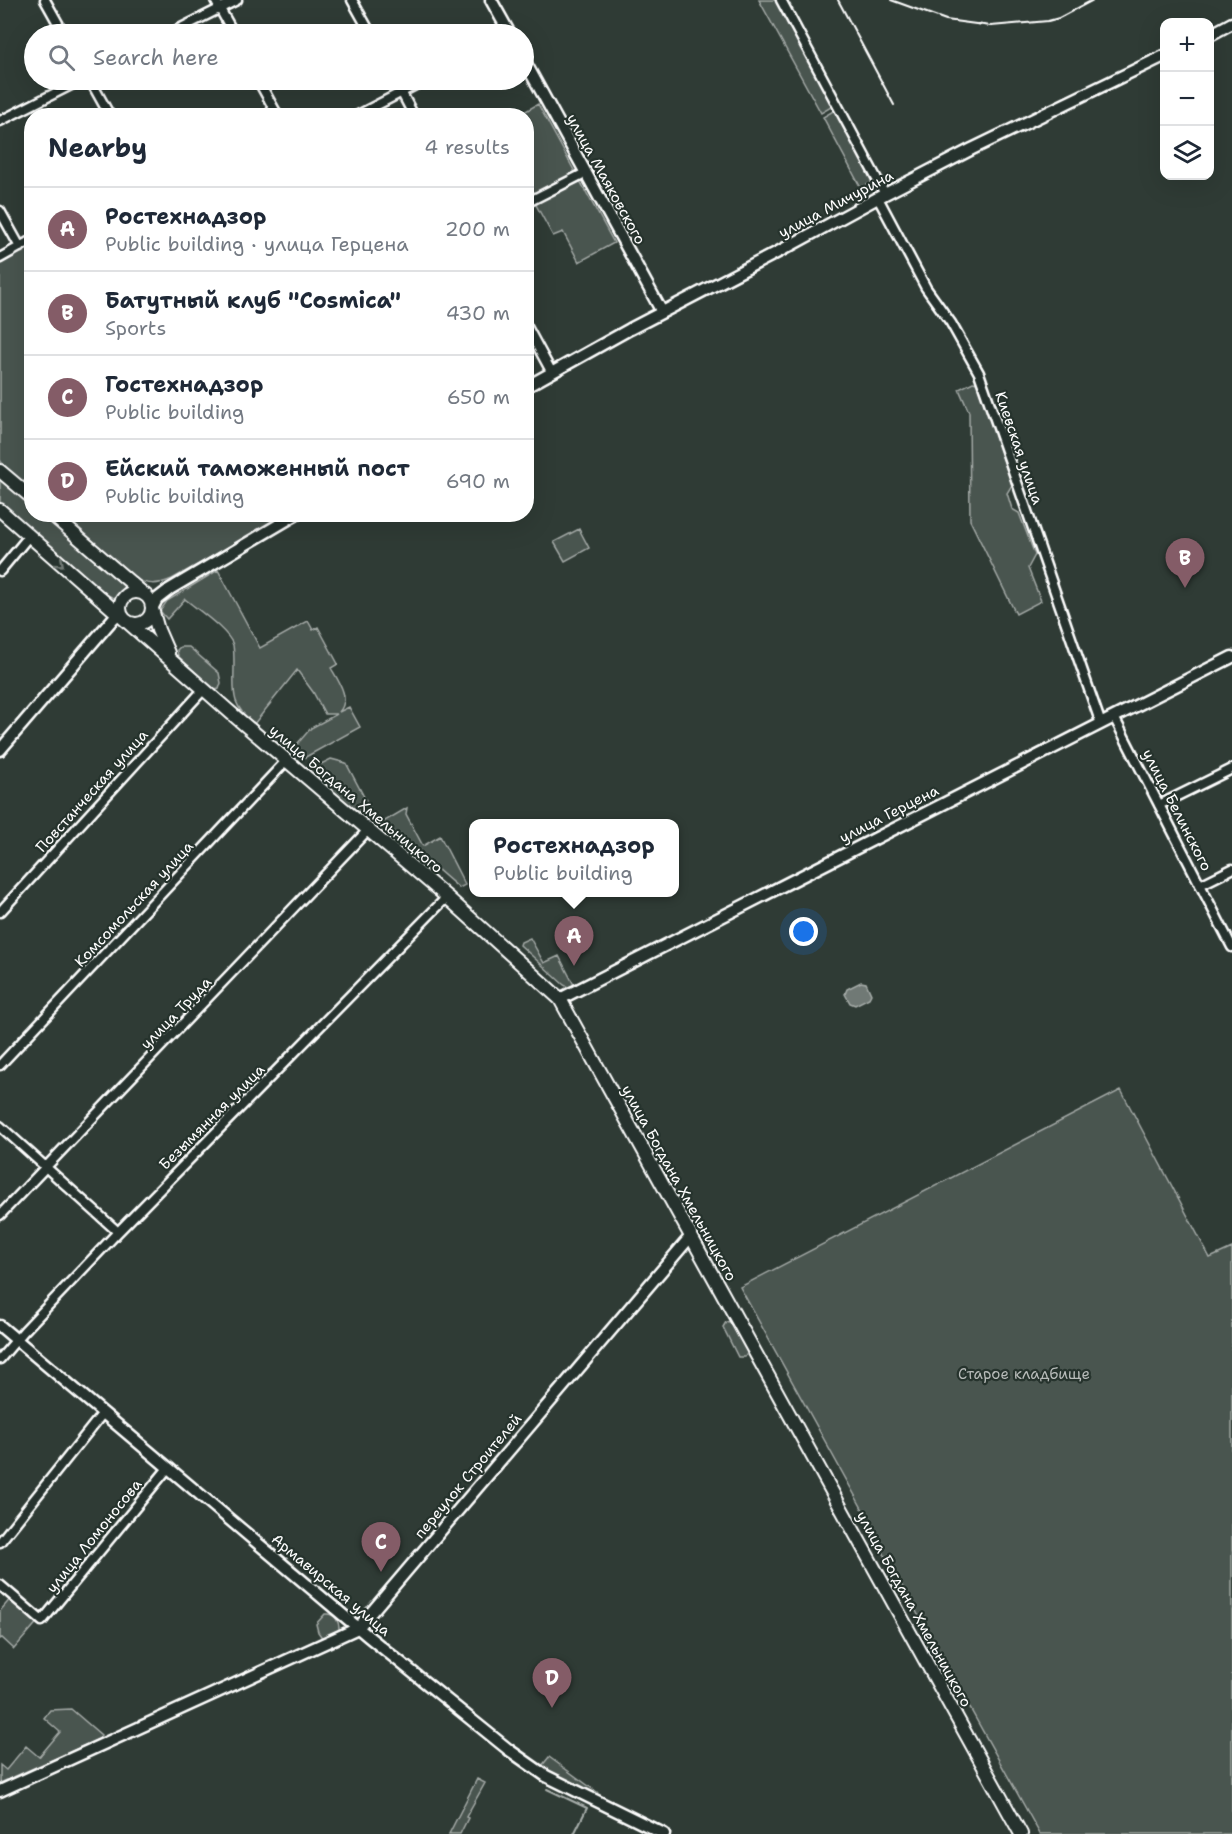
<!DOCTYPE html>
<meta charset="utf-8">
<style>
:root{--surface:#fff;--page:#f2f2f3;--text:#1f2937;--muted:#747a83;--line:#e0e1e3;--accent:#845c67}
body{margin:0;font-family:"Shantell Sans",sans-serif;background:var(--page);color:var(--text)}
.controls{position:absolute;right:18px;top:18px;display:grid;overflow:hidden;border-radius:12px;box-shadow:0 6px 24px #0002}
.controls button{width:54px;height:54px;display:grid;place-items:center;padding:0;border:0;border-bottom:2px solid var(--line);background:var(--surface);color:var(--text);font:30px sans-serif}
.you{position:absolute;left:804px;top:932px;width:21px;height:21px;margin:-15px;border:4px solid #fff;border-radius:50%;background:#1a73e8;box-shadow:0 0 0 9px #1a73e833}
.badge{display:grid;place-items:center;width:39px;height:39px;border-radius:50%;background:var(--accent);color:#fff;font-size:20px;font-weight:700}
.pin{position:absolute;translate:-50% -50px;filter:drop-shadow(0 2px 3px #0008)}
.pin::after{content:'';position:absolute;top:32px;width:21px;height:18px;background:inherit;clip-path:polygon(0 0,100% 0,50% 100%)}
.popup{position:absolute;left:469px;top:819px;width:210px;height:78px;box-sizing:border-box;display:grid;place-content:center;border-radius:12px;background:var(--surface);filter:drop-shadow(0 2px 4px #0005);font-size:20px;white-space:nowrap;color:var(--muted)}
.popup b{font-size:22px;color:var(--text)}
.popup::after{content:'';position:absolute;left:50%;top:100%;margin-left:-12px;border:12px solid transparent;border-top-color:var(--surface)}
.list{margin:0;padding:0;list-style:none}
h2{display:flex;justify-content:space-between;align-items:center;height:78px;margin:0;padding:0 24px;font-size:26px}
h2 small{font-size:20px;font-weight:400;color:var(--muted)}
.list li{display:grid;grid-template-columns:39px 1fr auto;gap:18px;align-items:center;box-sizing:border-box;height:84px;padding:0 24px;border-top:2px solid var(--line)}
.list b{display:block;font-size:22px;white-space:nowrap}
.list p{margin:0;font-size:20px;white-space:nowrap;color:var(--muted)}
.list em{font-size:20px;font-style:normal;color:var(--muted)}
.icon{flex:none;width:33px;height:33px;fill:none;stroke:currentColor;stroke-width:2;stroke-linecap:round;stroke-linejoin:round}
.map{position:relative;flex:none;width:1232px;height:1834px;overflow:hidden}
.search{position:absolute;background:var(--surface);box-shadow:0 6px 24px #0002;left:24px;top:24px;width:510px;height:66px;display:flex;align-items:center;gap:15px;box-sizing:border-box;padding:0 21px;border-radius:33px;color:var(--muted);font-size:22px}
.panel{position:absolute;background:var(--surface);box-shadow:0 6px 24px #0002;left:24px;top:108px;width:510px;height:414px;border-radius:24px}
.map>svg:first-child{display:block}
.green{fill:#4a544f;stroke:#a4aaa7;stroke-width:1.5}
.water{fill:#707975;stroke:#a9afac;stroke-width:1.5}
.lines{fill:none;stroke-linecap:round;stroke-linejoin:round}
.stream{stroke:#a9afac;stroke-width:2}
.minor-casing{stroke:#fff;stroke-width:13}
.tertiary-casing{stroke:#fff;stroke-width:15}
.secondary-casing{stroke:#fff;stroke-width:16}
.minor{stroke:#26332d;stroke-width:8}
.tertiary{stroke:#26332d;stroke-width:10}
.secondary{stroke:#26332d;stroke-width:12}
.rail{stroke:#fff;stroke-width:2}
.oneway{stroke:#727a76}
.labels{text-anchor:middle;stroke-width:4.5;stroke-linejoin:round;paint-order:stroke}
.street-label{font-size:15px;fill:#fff;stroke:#26332d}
.park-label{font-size:15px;fill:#b7bbb9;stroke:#26332d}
</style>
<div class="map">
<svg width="1232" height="1834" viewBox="0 0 1232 1834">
<rect width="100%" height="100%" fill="#2f3b35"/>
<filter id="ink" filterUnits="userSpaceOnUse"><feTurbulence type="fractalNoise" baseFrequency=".0167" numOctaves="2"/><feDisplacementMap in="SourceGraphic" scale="12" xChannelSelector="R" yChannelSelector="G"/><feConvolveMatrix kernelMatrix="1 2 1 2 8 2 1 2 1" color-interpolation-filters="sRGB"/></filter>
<g filter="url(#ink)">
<path class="green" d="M759 0H776L833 106 821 113Z
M538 104 576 174 532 197 527 187 526 116H517Z
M835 110 872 179 871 183 861 188 823 117Z
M579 179 614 243 579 262 563 232 553 236 535 203Z
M31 244V492L8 472 0 460V262Z
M973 382 977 383 1012 485 1007 493 1012 509 1019 513 1035 555 1028 568 1041 601 1016 614 970 520 969 412 959 389Z
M0 477 31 504 32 514 44 515 122 581 124 588 121 594 114 598 103 593 0 503Z
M58 515H286L172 579C158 585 146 586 133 577L79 528 75 529Z
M579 529 589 548 565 561 554 542Z
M218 570 260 648 308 621 313 630 318 627 338 664 331 668C339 682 351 698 339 712L349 707 360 727 302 759 292 750 311 728 337 714H325L313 692 297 670 254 724C230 704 234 693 234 665 234 658 234 651 233 645 229 631 198 610 185 599L167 619 160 611 167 601Z
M180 647H189L219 673 221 683 219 689 215 690 178 656 177 650Z
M331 759 346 763 371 810 361 819 316 779 319 765Z
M407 808 406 814 423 846 440 836 465 885 459 888 383 822Z
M530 938 544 963 559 956 574 985 568 987 564 985 520 945 521 942Z
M1121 1090 1210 1258 1232 1248V1834H1040L867 1523 864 1512 740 1287Z
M733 1321 748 1352 745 1357H738L723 1327 726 1322Z
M12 1597 39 1620 14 1649 2 1638 0 1639V1611Z
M325 1614C336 1613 340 1623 339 1632L323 1639 318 1632 316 1624Z
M71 1709 101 1735 99 1739 0 1783V1765L6 1770 26 1746 39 1757 60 1732 44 1718 50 1710Z
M549 1757 597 1792 592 1793 587 1792 541 1767Z
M477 1779 485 1783 466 1817 468 1818 460 1834H449Z"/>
<path class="water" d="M861 982 866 983 871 994 869 998 855 1005 850 1003 845 994 847 989Z"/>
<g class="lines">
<path class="stream" d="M547 1789 587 1808 574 1834"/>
<defs>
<path id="minor" d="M45 0 64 34
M215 0 234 34
M352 0 371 34
M781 0 885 194
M169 34 237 0
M90 80 110 116
M258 80 278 116
M395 80 414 116
M356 116 425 80
M0 121 81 80
M878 198 926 288 951 323 979 373 1101 724
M526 203 585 173
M0 211 20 247
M0 258 32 240
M526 325 552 373
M0 571 29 536
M1114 717 1232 947
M1159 805 1232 769
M1200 885 1232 869
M0 912 204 689
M0 1065 287 760
M0 1126 118 1232
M0 1215 369 829
M0 1359 24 1331 118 1232 447 897
M0 1542 103 1413
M0 1585 42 1621 168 1468"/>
<path id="tertiary" d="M491 0 510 34
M1210 35 1232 23
M524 60 662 312
M526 387 630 329 780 251 885 194 972 149 1164 56
M152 609 157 599 170 589 297 514
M0 750 118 613
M560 999 1232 657
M0 1326 369 1637 509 1750 546 1776 664 1834
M0 1791 358 1628 691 1236"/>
<path id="secondary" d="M0 471 32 498
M0 510 231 713 447 897 560 999 1021 1834
M51 514 145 595
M120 608a16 16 0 1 1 32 0a16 16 0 1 1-32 0Z
M152 609 158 630 168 653"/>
</defs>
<use href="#minor" class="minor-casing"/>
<use href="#tertiary" class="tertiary-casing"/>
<use href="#secondary" class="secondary-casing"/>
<use href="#minor" class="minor"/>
<use href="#tertiary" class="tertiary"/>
<use href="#secondary" class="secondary"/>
<path class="rail" d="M838 0 894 105
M891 0 946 20 991 26 1048 21 1059 18 1093 0"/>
</g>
<defs><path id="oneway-chevron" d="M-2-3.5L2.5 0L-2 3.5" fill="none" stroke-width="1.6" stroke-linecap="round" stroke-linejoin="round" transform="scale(1.5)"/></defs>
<use class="oneway" href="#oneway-chevron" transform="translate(60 563) rotate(41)"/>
</g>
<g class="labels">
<g class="street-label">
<text transform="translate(606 179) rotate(61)" y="5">улица Маяковского</text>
<text transform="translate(836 204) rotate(-28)" y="5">улица Мичурина</text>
<text transform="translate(1019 448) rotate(71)" y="5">Киевская улица</text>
<text transform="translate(92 791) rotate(-48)" y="5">Повстанческая улица</text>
<text transform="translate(356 799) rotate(40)" y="5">улица Богдана Хмельницкого</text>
<text transform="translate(1177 810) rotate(63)" y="5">улица Белинского</text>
<text transform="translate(889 814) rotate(-27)" y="5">улица Герцена</text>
<text transform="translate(134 904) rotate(-47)" y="5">Комсомольская улица</text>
<text transform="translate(176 1013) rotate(-46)" y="5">улица Труда</text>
<text transform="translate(212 1117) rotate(-45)" y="5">Безымянная улица</text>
<text transform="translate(679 1183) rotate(61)" y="5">улица Богдана Хмельницкого</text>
<text transform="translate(468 1476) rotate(-50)" y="5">переулок Строителей</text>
<text transform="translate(94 1536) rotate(-51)" y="5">улица Ломоносова</text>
<text transform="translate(331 1585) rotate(40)" y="5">Армавирская улица</text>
<text transform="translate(914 1609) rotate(61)" y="5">улица Богдана Хмельницкого</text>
</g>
<g class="park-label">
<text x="1024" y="1379">Старое кладбище</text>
</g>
</g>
</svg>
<div class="controls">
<button>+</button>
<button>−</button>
<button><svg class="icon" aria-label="layers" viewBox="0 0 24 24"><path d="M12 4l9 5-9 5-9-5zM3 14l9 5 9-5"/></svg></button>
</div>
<div class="you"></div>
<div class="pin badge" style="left:574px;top:966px">A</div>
<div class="popup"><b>Ростехнадзор</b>Public building</div>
<div class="pin badge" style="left:1185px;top:588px">B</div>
<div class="pin badge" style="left:381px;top:1572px">C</div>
<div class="pin badge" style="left:552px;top:1708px">D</div>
<div class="search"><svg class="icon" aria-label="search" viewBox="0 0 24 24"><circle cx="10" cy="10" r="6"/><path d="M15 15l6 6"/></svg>Search here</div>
<section class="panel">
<h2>Nearby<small>4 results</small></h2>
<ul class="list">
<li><span class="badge">A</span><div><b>Ростехнадзор</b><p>Public building · улица Герцена</p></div><em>200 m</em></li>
<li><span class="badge">B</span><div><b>Батутный клуб &quot;Cosmica&quot;</b><p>Sports</p></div><em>430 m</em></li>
<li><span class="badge">C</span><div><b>Гостехнадзор</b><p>Public building</p></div><em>650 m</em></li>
<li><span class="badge">D</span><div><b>Ейский таможенный пост</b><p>Public building</p></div><em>690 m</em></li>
</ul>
</section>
</div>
